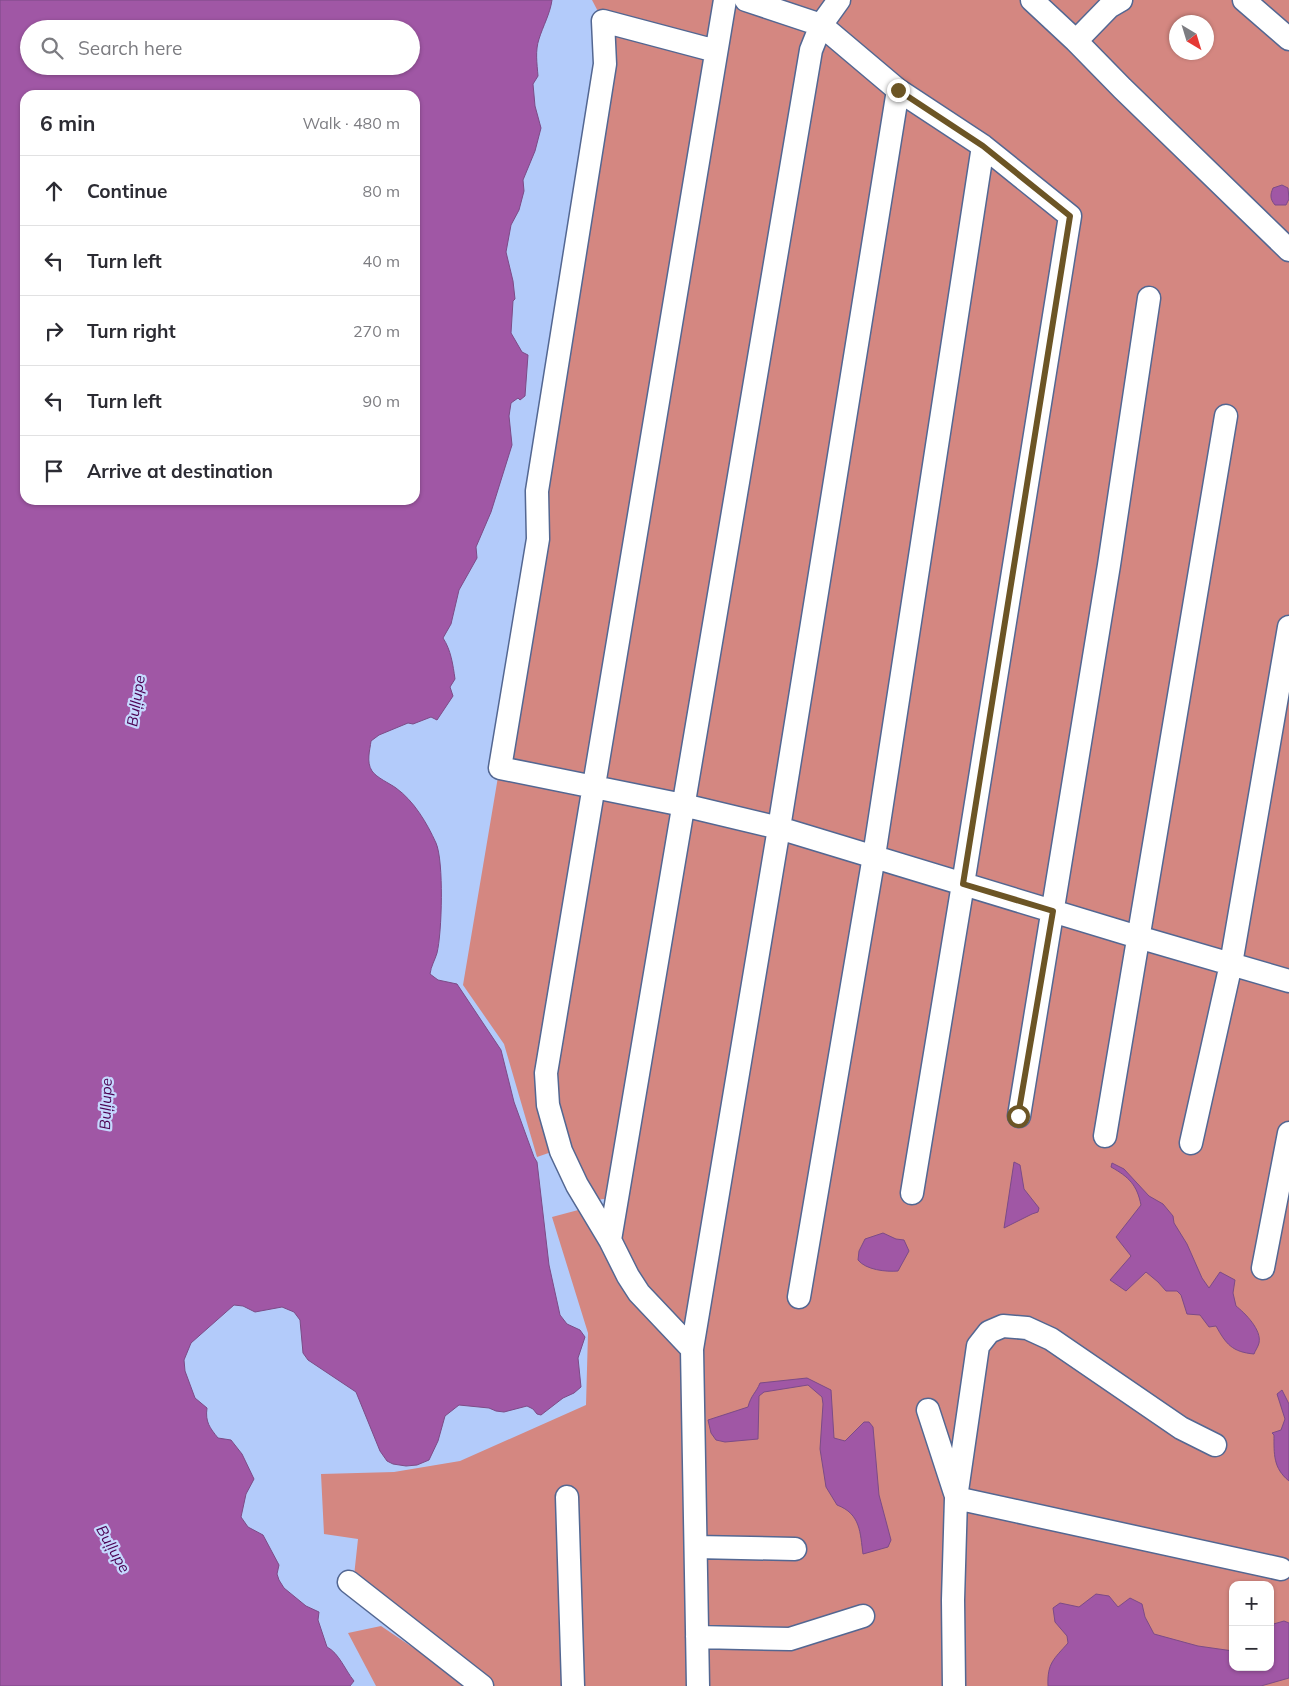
<!DOCTYPE html>
<meta charset="utf-8">
<style>
:root{--surface:#fff;--page:#f7f7f7;--text:#2b2b33;--muted:#7c7c81;--line:#e1e1e2}
body{margin:0;font-family:Mulish,sans-serif;background:var(--page);color:var(--text)}
.controls{position:absolute;right:15px;bottom:15px;display:grid;overflow:hidden;border-radius:10px;box-shadow:0 1px 4px #0004}
.controls button{width:45px;height:45px;display:grid;place-items:center;padding:0;border:0;border-bottom:1px solid var(--line);background:var(--surface);color:var(--text);font:25px sans-serif}
.compass{position:absolute;left:1169px;top:15px;width:45px;height:45px;border-radius:50%;background:var(--surface);box-shadow:0 1px 4px #0004;rotate:142deg}
.stop{position:absolute;width:15px;height:15px;margin:-11px;border:4px solid #6c5525;border-radius:50%;background:#fff}
.stop.end{background:#6c5525;border-color:#fff;box-shadow:0 1px 5px #0008}
.list{margin:0;padding:0;list-style:none}
h2{display:flex;justify-content:space-between;align-items:center;height:65px;margin:0;padding:0 20px;font-size:21px}
h2 small{font-size:16px;font-weight:400;color:var(--muted)}
.list li{display:grid;grid-template-columns:32px 1fr auto;gap:15px;align-items:center;box-sizing:border-box;height:70px;padding:0 20px;border-top:1px solid var(--line)}
.list b{display:block;font-size:19px;white-space:nowrap}
.list em{font-size:16px;font-style:normal;color:var(--muted)}
.icon{flex:none;width:28px;height:28px;fill:none;stroke:currentColor;stroke-width:2;stroke-linecap:round;stroke-linejoin:round}
.map{position:relative;flex:none;width:1289px;height:1686px;overflow:hidden}
.search{position:absolute;background:var(--surface);box-shadow:0 1px 4px #0004;left:20px;top:20px;width:400px;height:55px;display:flex;align-items:center;gap:12px;box-sizing:border-box;padding:0 18px;border-radius:28px;color:var(--muted);font-size:19px}
.panel{position:absolute;background:var(--surface);box-shadow:0 1px 4px #0004;left:20px;top:90px;width:400px;height:415px;border-radius:15px}
.map>svg:first-child{display:block}
.green{fill:#d48781;fill-rule:evenodd}
.water{fill:#a057a5;stroke:#7c4b87;fill-rule:evenodd}
.lines{fill:none;stroke-linecap:round;stroke-linejoin:round}
.minor-casing{stroke:#536792;stroke-width:25}
.minor{stroke:#fff;stroke-width:22}
.route{stroke:#6c5525;stroke-width:6}
.labels{text-anchor:middle;stroke-width:4.5;stroke-linejoin:round;paint-order:stroke}
.water-label{font-size:15px;font-style:italic;fill:#4b0151;stroke:#c5d8fe}
</style>
<div class="map">
<svg width="1289" height="1686" viewBox="0 0 1289 1686">
<rect width="100%" height="100%" fill="#b3cbfa"/>
<path class="green" d="M592 0H1289V1686H707L703 1330 677 1325 639 1277 615 1238 622 1201 603 1199 592 1201 566 1147 537 1157 504 1044 463 985 538 539 603 21ZM1176 22H1206V52H1176ZM1233 1585H1270V1667H1233Z
M582 1209 685 1355 691 1686H490L354 1576 358 1539 324 1534 321 1474 394 1472 460 1461 586 1405 588 1333 552 1217Z
M381 1626 461 1680 469 1686H376L348 1633Z"/>
<path class="water" d="M0 0H552C550 14 543 26 539 39 535 51 537 63 538 76L533 84 535 106 541 128 535 151 523 180 524 191 519 210 511 225 506 252 513 281 515 299 513 301 511 333 522 352 528 355 525 396 520 400 518 398 511 403 509 416 512 445 491 512 476 547 477 558 459 590 451 624 443 638C451 650 453 665 455 679L450 687 453 696 437 720 431 717 413 724 408 723 379 735 371 741C370 750 366 762 372 771 377 778 389 783 396 788 414 801 427 823 436 843 444 861 442 933 437 953 435 960 431 966 430 974L438 980 457 984 501 1050 514 1102 534 1157 537 1162 549 1265 560 1315 567 1324 580 1330 585 1337 578 1358 581 1387 574 1393 563 1398 541 1415 537 1414 533 1409 527 1406 504 1412 496 1411 489 1408 459 1405 445 1416 438 1441 429 1460 417 1465 406 1466 393 1464 387 1461 380 1451 356 1392 308 1360 303 1353 300 1320 294 1312 282 1307 255 1312 243 1306 234 1305 191 1343 184 1360 185 1371 195 1398 207 1408C205 1422 210 1428 218 1438L231 1440 242 1454 254 1479 246 1494 241 1517 248 1527 263 1535 279 1565 277 1574 279 1580 284 1588 306 1606 319 1612 318 1620 327 1647C339 1653 345 1670 354 1681L350 1686H0ZM29 29H411V66H29ZM25 95H415V500H25Z
M1282 185 1288 188 1289 199 1286 205H1275C1270 199 1270 195 1273 188Z
M1014 1162 1020 1165 1024 1189 1039 1208 1038 1212 1032 1214 1004 1228Z
M1112 1163 1124 1169 1149 1196 1163 1204 1173 1216 1174 1223 1187 1244 1202 1278 1209 1288 1220 1272 1235 1280 1233 1293 1236 1306C1245 1313 1262 1330 1259 1343 1258 1347 1255 1351 1254 1354 1232 1352 1226 1344 1216 1326L1209 1327 1200 1315 1187 1314 1181 1295 1177 1291H1166L1158 1282 1146 1272 1126 1291 1110 1280 1131 1256 1116 1237 1141 1205C1137 1185 1129 1177 1111 1167Z
M883 1233 896 1239 904 1240 909 1251 898 1271C886 1272 866 1270 858 1260L859 1251 865 1239Z
M807 1378 831 1390 834 1438 845 1441 864 1422H869L873 1427 879 1495 891 1540 888 1547 863 1554C860 1533 861 1514 837 1505L826 1487 820 1449 823 1404 822 1397 808 1385 764 1392 759 1396 758 1439 725 1442 716 1440 711 1433 708 1420 748 1407C751 1395 756 1393 760 1383Z
M1282 1390 1289 1404V1481C1273 1468 1274 1454 1274 1435L1272 1433 1281 1430 1285 1419 1277 1394Z
M1096 1594 1109 1596 1118 1607 1130 1598 1142 1604 1145 1617 1154 1634 1198 1646 1233 1651V1667H1270V1625L1284 1621 1289 1623V1678L1261 1686H1048C1047 1663 1054 1659 1068 1643L1067 1636 1055 1622 1053 1608 1060 1603 1079 1607Z"/>
<g class="lines">
<defs>
<path id="minor" d="M746 0 821 25 898 90 983 146 1070 216 963 884 912 1193
M1032 0 1076 41 1122 88 1289 250
M1244 0 1289 39
M1076 41 1109 7 1121 0
M716 51 603 21 605 64 537 491 538 539 500 768 683 805 779 828 1138 937 1289 981
M1019 1116 1109 565 1149 298
M1105 1136 1226 416
M1191 1143 1231 964 1289 627
M610 1240 811 50 821 25 839 0
M1263 1268 1289 1133
M799 1297 874 856 983 146
M692 1349 639 1293 628 1276 610 1240 577 1185 561 1151 548 1105 546 1073 725 0
M928 1410 955 1493
M567 1497 573 1686
M956 1498 978 1346 989 1332 1003 1326 1027 1328 1051 1339 1181 1428 1215 1445
M696 1547 795 1549
M349 1582 482 1686
M697 1637 790 1639 863 1616
M698 1686 692 1349 779 828 898 90
M954 1686 953 1600 956 1498 1281 1569"/>
</defs>
<use href="#minor" class="minor-casing"/>
<use href="#minor" class="minor"/>
</g>
<g class="lines">
<path class="route" d="M898 90 983 146 1070 216 963 884 1053 911 1018 1116"/>
</g>
<g class="labels">
<g class="water-label">
<text transform="translate(136 701) rotate(-81)" y="5">Buļļupe</text>
<text transform="translate(106 1104) rotate(-88)" y="5">Buļļupe</text>
<text transform="translate(113 1549) rotate(60)" y="5">Buļļupe</text>
</g>
</g>
</svg>
<div class="controls">
<button>+</button>
<button>−</button>
</div>
<svg class="compass" viewBox="-18 -18 36 36"><path d="M0-13l5 13h-10z" fill="#e53935"/><path d="M0 13l5-13h-10z" fill="#7c7c81"/></svg>
<div class="stop" style="left:1018px;top:1116px"></div>
<div class="stop end" style="left:898px;top:90px"></div>
<div class="search"><svg class="icon" aria-label="search" viewBox="0 0 24 24"><circle cx="10" cy="10" r="6"/><path d="M15 15l6 6"/></svg>Search here</div>
<section class="panel">
<h2>6 min<small>Walk · 480 m</small></h2>
<ul class="list">
<li><svg class="icon" aria-label="ahead" viewBox="0 0 24 24"><path d="M12 20V5M6 11l6-6 6 6"/></svg><div><b>Continue</b></div><em>80 m</em></li>
<li><svg class="icon" aria-label="left" viewBox="0 0 24 24"><path d="M17 20v-9H6M10 6l-5 5 5 5"/></svg><div><b>Turn left</b></div><em>40 m</em></li>
<li><svg class="icon" aria-label="right" viewBox="0 0 24 24"><path d="M7 20v-9h11M14 6l5 5-5 5"/></svg><div><b>Turn right</b></div><em>270 m</em></li>
<li><svg class="icon" aria-label="left" viewBox="0 0 24 24"><path d="M17 20v-9H6M10 6l-5 5 5 5"/></svg><div><b>Turn left</b></div><em>90 m</em></li>
<li><svg class="icon" aria-label="arrive" viewBox="0 0 24 24"><path d="M6 21V4h12l-3 4 3 4H6"/></svg><div><b>Arrive at destination</b></div></li>
</ul>
</section>
</div>
